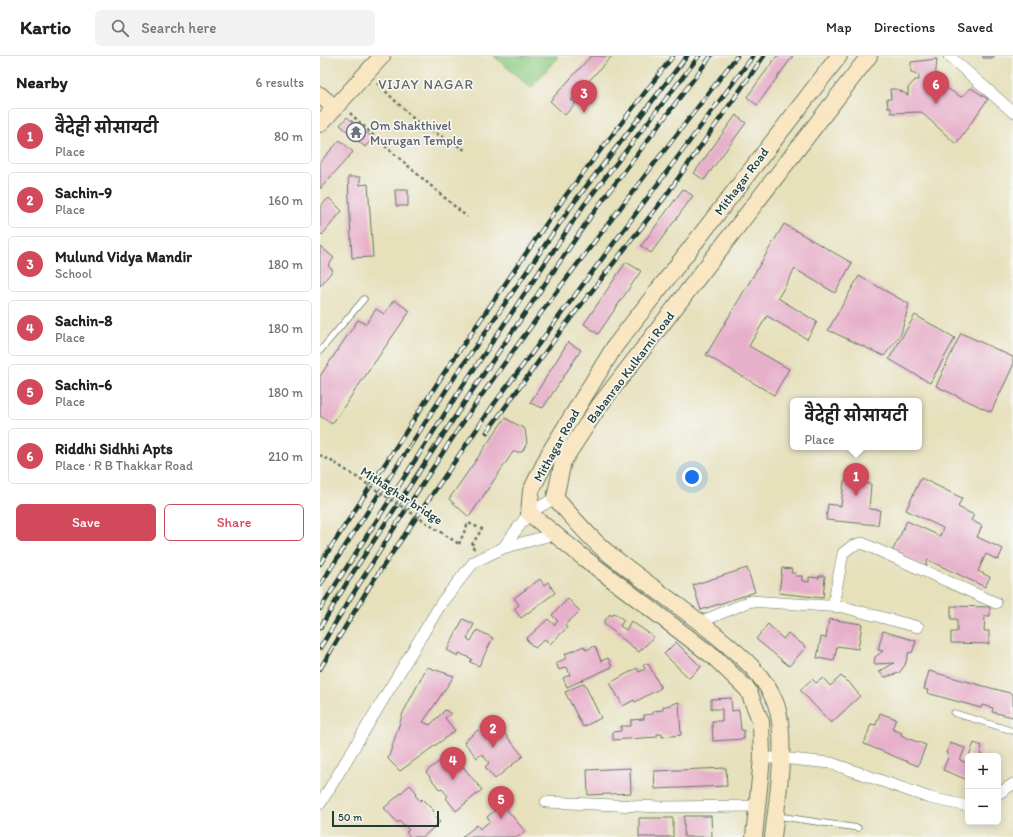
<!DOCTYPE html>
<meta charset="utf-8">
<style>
:root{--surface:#fff;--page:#f2f2f2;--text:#202124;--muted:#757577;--line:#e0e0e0;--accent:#d1495b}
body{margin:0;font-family:Itim,"Playpen Sans Deva",sans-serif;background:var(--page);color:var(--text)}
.controls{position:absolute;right:12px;bottom:12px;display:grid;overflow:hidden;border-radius:6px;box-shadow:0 2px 10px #0003}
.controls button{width:36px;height:36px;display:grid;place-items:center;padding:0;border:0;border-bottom:1px solid var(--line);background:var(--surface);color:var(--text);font:20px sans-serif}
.scale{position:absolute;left:12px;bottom:10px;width:107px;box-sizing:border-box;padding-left:4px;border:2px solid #1f3d34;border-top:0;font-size:11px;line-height:14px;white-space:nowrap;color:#1f3d34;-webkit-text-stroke:3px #f6f6f2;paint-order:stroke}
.you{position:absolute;left:372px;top:421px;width:14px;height:14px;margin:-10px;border:3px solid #fff;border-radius:50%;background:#1a73e8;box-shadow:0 0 0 6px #1a73e833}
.badge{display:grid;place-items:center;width:26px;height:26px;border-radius:50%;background:var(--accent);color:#fff;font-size:13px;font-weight:700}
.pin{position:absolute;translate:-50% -33px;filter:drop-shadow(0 1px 2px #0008)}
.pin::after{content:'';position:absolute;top:21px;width:14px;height:12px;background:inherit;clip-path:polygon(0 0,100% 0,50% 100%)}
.popup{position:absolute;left:470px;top:342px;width:132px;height:52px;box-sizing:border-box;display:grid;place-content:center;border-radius:6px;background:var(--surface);filter:drop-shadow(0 1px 3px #0005);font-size:13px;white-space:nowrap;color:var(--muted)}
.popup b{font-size:15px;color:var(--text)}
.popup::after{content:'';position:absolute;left:50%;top:100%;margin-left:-8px;border:8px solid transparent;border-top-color:var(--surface)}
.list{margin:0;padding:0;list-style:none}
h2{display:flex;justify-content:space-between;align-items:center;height:52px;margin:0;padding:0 16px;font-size:17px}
h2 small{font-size:13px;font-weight:400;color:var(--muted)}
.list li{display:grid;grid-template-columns:26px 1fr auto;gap:12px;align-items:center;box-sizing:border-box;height:56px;margin:0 8px 8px;padding:0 8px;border:1px solid var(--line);border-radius:6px}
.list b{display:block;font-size:15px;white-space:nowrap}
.list p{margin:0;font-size:13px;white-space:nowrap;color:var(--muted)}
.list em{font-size:13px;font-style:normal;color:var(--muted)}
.actions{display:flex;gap:8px;padding:12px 16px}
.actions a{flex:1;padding:9px 0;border:1px solid var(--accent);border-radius:6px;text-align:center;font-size:14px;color:var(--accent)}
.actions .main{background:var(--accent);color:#fff}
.icon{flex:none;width:22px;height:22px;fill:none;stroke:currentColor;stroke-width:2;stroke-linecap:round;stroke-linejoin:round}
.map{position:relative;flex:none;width:693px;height:781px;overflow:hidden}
header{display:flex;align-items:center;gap:24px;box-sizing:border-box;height:56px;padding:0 20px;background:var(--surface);border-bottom:1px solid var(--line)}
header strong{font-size:19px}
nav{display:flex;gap:22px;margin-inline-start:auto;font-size:14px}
.search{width:280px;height:36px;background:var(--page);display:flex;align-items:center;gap:10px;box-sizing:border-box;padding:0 14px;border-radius:6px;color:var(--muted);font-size:15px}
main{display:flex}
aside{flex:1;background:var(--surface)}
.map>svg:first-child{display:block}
.green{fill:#8fce85;stroke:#57865c}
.building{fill:#e7b0ca}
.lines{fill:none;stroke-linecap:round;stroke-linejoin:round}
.lane-casing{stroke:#657663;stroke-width:7}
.street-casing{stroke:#657663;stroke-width:12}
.secondary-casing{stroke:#657663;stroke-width:18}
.path{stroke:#657663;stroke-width:2.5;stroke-dasharray:3 3;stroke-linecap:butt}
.lane{stroke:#fff;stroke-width:5.5}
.street{stroke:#fff;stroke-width:11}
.secondary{stroke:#f9e7c3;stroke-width:16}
.rail-casing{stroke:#1f3d34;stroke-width:4.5}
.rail{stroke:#f6f6f2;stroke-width:3;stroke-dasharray:9;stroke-linecap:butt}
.path-bridge{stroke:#657663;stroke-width:2.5;stroke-dasharray:3 3;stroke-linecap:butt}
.labels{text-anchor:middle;stroke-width:3.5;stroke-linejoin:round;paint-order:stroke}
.worship-label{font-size:13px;fill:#5b616d;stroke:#f6f6f2;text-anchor:start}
.street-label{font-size:13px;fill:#1f3d34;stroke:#f6f6f2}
.neighbourhood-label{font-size:14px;letter-spacing:1px;fill:#656568;stroke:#f6f6f2}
</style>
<header>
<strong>Kartio</strong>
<div class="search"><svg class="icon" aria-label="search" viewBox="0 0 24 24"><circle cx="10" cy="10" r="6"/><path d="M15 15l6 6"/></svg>Search here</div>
<nav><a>Map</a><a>Directions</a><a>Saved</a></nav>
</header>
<main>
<aside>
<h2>Nearby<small>6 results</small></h2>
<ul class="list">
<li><span class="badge">1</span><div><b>वैदेही सोसायटी</b><p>Place</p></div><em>80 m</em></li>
<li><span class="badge">2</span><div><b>Sachin-9</b><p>Place</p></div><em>160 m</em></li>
<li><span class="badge">3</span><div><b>Mulund Vidya Mandir</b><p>School</p></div><em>180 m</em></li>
<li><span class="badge">4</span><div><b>Sachin-8</b><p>Place</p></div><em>180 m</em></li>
<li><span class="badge">5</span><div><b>Sachin-6</b><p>Place</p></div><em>180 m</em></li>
<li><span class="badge">6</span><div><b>Riddhi Sidhhi Apts</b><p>Place · R B Thakkar Road</p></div><em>210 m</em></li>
</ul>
<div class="actions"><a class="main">Save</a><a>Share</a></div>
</aside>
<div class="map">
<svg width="693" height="781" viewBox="0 0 693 781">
<rect width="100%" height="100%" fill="#f6f6f2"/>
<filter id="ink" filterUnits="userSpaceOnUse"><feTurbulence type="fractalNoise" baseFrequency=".025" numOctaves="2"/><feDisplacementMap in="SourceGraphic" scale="8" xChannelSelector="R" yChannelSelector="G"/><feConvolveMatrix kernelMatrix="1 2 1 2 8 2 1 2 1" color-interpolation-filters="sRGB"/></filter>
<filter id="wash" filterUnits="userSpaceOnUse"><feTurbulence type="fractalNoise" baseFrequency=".012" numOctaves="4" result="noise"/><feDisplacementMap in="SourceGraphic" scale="16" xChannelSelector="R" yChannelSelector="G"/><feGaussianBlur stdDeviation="0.9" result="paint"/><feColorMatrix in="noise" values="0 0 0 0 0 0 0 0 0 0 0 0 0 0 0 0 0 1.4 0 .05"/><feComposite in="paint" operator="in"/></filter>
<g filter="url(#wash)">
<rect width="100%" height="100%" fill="#e6e0bb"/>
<path class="green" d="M174 0H238L211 32Z"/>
<g id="blocks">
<path class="building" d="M271 0H292L251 44 256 47 245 59 230 45Z
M457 0H473L437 49 427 41Z
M663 0H674V2H663Z
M617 3 615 25 641 41 651 32 668 43 636 88 601 56 571 57V52H568L567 43H571L570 33H577L588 39V32L595 24H599V19L591 16V6Z
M416 59 426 67 384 124 374 117Z
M27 61 53 82 45 91 20 69Z
M20 84 33 96 0 133V106Z
M28 121H40V129L48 128 53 201 32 202Z
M363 133 373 140 331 197 321 190Z
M75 134H88V150H76Z
M9 142 22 155 2 179 0 177V150Z
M464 168 532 207 515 237 475 213 458 242 497 266 487 283 447 260 429 290 469 313 454 339 386 299Z
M0 190 14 202 8 210 13 214 0 230Z
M306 206 321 215 278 278 264 268Z
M539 220 589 248 581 278 564 300 508 274Z
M74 244 90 255 12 368 0 360V320L38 264 46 268 56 253 64 258Z
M595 259 635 282 610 327 569 303Z
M641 277 693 301V310L671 356 616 330Z
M248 286 261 294 223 352 210 347Z
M185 362 205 373 207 387 202 396H193L149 461 129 443Z
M601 422 642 442 638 451 654 459 651 464 662 470 657 481 683 493 678 504 666 498 658 515 670 521 665 531 608 504 605 511 572 496 587 465 620 480 623 472 586 454Z
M524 425 531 426V431L539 432 540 427 551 428 549 453 560 454 558 469 506 464 508 448 521 450Z
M427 512 435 536 381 554 373 529Z
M462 512 472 513 471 517H476L475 520H482V525L489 526V521L499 522V520H505L503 542 459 537Z
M220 523 224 529 228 526 235 537 201 562 194 553 199 549 194 542Z
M248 543 260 555 245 569 247 572 230 588 225 583 215 592 206 583 228 563 234 569 238 565 232 559Z
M631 550 670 551V560H665L664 575H669V588L631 587V576H637V563H631Z
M294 557 304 564 300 570 306 574 311 565 334 581 319 596 283 567 290 558 292 560Z
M143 563 154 568 147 583 151 585 157 574 173 582 159 610 150 606 152 603 139 597 138 600 127 594Z
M509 563 542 568 538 593 517 590 514 605 497 602 501 581 506 582Z
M448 568 463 583 468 577 486 591 469 610 436 583Z
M563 575 596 585 592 597 589 596 585 609 579 617 565 621 559 616 574 607 554 608 555 601 563 595 558 594Z
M356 586 381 611 369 622 344 598Z
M264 590 266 594 275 590 281 605 288 602 292 611 247 631 243 622 250 619 247 611 239 614 236 607 247 602 245 598Z
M328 607 341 632 315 646 314 644 303 650 290 627 317 612 319 616 325 613 323 609Z
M107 611 134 620 103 666 110 669 125 654 131 658 125 662 135 675 80 715 68 703 83 657Z
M609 615 693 638V661L672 656 673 652 662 649 661 652 607 637 608 634 604 633Z
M521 620 527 626 528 625 540 640 511 667 480 634 492 623 496 627 503 622 510 630Z
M264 627 281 662 263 671 245 636Z
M411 642 412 655 419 654 421 674H424V683L393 685 392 665H402V653H391V643Z
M359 646 361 679 342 681V678H337V681L293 684V676L301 675V670H311V664L324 663V659L333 658V655L343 654V651Z
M560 657 576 663 572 673 582 677 581 679 587 682 606 689 598 710 544 688 551 668 556 669Z
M172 662 203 700 175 723 165 711 169 707 162 698 157 702 144 686Z
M630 687 645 692 640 704 646 707 648 702V724L623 714 629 699 626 697Z
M654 687 662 690 660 698 664 700H649Z
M131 696 162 734 136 755 126 742 128 740 122 733 120 734 106 716Z
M310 712 311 737 268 739 267 714Z
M406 712 407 730 335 733 334 715Z
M90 729 97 737 95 739 100 745 102 743 114 755 112 757 120 766 103 781H90L86 776 89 774 80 765 78 767 64 752Z
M182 748 205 775 198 781H142L157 769 160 773 170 765 167 761Z
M364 760H391L392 781H364Z
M319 762H353V781H319Z"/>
</g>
</g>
<g filter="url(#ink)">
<use href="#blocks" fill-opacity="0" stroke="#657663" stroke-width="1"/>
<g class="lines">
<defs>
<path id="lane" d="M0 295 44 243
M634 657 693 675
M457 760 538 772"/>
<path id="street" d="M629 0 693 56
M183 492 209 457 235 442
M513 550 523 497 532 490 542 487 676 547
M380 566 431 545 523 551 598 571
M442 702H460L511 707 610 742 648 750
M678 738 693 728
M226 746 341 751 437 750
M0 748 122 546 154 506 183 492 235 478"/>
<path id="secondary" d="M0 39 15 52
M0 68 62 0
M434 781 442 702 441 666 428 634 395 602 264 502 209 457 211 435 230 396 295 290 519 0
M453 781C457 745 468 681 456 648 445 619 420 599 397 580 362 551 324 526 288 497 269 482 252 460 235 442L243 405 279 350 549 0"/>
</defs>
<use href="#lane" class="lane-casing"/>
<use href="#street" class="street-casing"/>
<use href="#secondary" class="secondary-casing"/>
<path class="path" d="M57 27 97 66 145 94
M30 57 57 83 147 161
M0 399 15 407
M139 488 148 467 162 473 151 490 155 493"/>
<use href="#lane" class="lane"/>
<use href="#street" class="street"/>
<use href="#secondary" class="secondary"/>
<defs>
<path id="rail" d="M167 376 240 276 345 141 444 0
M0 508 124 317 246 139 353 0
M0 529 134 322 255 145 367 0
M0 553 142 331 264 149 379 0
M0 572 32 518 150 338 273 157 391 0
M0 592C51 508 103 424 159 343 241 226 330 114 417 0
M0 613 51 528 174 348 433 0"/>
</defs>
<use href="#rail" class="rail-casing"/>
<use href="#rail" class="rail"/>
<path class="path-bridge" d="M15 407 139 488"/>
</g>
</g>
<defs>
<symbol id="temple-ring" viewBox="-11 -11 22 22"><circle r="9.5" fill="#f6f6f2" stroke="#6b7280" stroke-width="1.5"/><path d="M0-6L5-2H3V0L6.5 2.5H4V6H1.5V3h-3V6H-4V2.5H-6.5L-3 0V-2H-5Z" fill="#6b7280"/></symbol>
</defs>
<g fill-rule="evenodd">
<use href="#temple-ring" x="25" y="65" width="22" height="22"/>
</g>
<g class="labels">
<g class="worship-label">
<text x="50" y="74">Om Shakthivel<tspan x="50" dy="15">Murugan Temple</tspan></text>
</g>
<g class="street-label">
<text transform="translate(421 125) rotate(-53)" y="5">Mithagar Road</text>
<text transform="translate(310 311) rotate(-53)" y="5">Babanrao Kulkarni Road</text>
<text transform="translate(236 389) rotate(-61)" y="5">Mithagar Road</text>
<text transform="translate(82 439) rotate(33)" y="5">Mithaghar bridge</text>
</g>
<g class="neighbourhood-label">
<text x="106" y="33">VIJAY NAGAR</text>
</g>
</g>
</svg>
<div class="controls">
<button>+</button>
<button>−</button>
</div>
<div class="scale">50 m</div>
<div class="you"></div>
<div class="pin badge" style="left:536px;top:440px">1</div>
<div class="popup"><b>वैदेही सोसायटी</b>Place</div>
<div class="pin badge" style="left:173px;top:692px">2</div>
<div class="pin badge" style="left:264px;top:57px">3</div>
<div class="pin badge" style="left:133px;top:724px">4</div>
<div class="pin badge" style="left:181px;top:763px">5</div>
<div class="pin badge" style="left:616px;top:48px">6</div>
</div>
</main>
